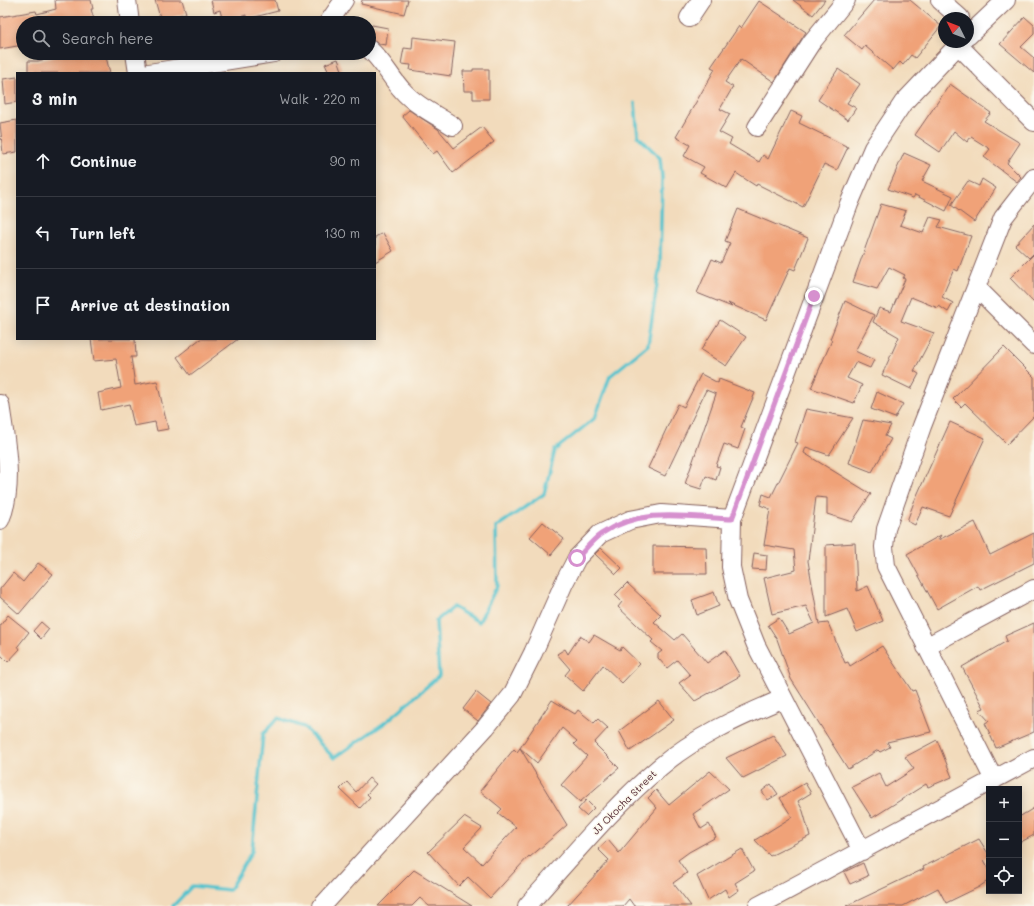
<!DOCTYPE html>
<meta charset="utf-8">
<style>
:root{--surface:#171b24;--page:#242831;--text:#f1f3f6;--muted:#9ea1a6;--line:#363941}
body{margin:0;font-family:Mali,sans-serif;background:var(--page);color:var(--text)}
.controls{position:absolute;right:12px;bottom:12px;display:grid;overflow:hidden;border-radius:0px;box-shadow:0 2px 10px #0003}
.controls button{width:36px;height:36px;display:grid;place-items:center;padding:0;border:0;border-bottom:1px solid var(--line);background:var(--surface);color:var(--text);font:20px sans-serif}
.compass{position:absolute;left:938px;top:12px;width:36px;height:36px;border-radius:50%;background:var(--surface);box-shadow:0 2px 10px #0003;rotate:312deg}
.stop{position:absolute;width:12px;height:12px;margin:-9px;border:3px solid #d690ce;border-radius:50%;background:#fff}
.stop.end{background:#d690ce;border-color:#fff;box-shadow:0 1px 4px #0008}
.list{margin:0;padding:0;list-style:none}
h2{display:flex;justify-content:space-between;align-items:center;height:52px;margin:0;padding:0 16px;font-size:17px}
h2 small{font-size:13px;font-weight:400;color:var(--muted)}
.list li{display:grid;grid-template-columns:26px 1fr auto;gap:12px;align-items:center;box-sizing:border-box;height:72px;padding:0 16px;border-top:1px solid var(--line)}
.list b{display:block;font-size:15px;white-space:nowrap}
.list em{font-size:13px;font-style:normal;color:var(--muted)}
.icon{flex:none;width:22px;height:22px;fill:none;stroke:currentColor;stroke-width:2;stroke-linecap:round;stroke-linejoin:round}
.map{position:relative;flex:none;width:1034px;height:906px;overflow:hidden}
.search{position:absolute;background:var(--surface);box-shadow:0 2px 10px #0003;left:16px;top:16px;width:360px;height:44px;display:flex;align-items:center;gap:10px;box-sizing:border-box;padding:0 14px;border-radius:22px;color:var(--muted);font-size:15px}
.panel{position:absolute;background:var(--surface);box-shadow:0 2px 10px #0003;left:16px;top:72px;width:360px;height:268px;border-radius:0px}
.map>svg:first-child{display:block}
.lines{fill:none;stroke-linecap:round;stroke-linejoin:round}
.stream{stroke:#56c3cd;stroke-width:3.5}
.building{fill:#f0a278}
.minor-casing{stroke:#85615e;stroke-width:20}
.minor{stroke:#fff;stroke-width:18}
.route{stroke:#d690ce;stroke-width:5}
.labels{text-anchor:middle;stroke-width:3;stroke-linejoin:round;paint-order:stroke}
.street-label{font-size:10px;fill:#4a1f2b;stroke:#fbf7ec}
</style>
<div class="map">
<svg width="1034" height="906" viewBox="0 0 1034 906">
<rect width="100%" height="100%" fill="#fbf7ec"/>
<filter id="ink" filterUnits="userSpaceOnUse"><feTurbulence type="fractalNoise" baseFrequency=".025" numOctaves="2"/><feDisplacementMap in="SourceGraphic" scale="8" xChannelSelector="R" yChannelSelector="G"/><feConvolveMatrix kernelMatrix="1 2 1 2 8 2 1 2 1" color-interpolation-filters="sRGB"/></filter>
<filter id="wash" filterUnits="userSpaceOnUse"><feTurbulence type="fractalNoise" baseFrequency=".012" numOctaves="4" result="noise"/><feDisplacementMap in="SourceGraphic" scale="16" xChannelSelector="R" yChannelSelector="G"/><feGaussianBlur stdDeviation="0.9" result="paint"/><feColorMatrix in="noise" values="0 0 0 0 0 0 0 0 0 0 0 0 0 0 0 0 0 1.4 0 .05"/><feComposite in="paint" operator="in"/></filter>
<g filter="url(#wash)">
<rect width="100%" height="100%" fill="#f2dbbc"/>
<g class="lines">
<path class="stream" d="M173 906 192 886 229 890 252 851 263 734 278 718 304 727 334 758 386 722 439 676 436 621 453 607 479 622 497 586 496 527 544 494 555 450 595 418 610 376 648 345 660 264 662 178 660 158 638 136 635 103"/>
</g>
<g id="blocks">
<path class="building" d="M55 0H91L93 9H91L95 23H23V45L0 49V17L36 11 37 14 56 9Z
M155 0H182L186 13 161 21Z
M211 0H275L278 11 247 19 246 15 223 22 220 10 214 12Z
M362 0H408L404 14 361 4Z
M793 0H825L813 15Z
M874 0H910L941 26 915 58 911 55 903 65 900 62 893 70 865 46 862 50 844 35Z
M759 1 806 32 774 82 741 59 725 82 733 87 720 109 730 114 719 132 732 139 729 144 759 162 763 155 768 159 791 111 802 116 799 123 848 147 837 170 824 164 803 207 757 184 756 186 736 173 727 188 700 173 704 167 684 156 690 145 676 137 715 69 711 67 739 26 741 28Z
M1025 17 1034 25V34L1021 47 1034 58V73L1000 44Z
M372 25 388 28 386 45 379 44 370 39Z
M413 37 455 42 451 76 410 70 411 65 401 64 404 48 412 49Z
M69 53H105L110 73H28V61H38Z
M338 59 343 73H329L325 64Z
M473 69H489V99H473V91H464L463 71H473Z
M838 69 860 84 847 103 856 108 848 120 818 100Z
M17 77V102L5 104 3 79Z
M950 84 991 113 984 121 1020 143 1007 163 1021 177 1017 182 984 157 990 149 971 137 967 142 954 131 940 152 915 135Z
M409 110 438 129 454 148 482 127 494 142 453 173 437 151 433 154 402 116Z
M17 120V152L3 154 0 123Z
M904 153 931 165 922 181 953 196 946 211 915 195 913 198 888 189Z
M982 179 996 188 974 222 951 205 968 181 979 186Z
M881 204 906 211 900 225 923 233 930 217 942 220 938 227 971 236 958 271 954 269 942 297 953 303 948 312 939 306 938 308 911 297 901 321 934 333 914 371 919 374 911 389 882 375 899 337 873 322 879 308 891 312 905 279 903 278 905 275 889 267 877 289 853 282Z
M738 209 808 238 795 270 790 268 766 320 728 303 732 307 697 293 712 259 721 263 730 243 725 241Z
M1034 224V253L1029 258 1015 245Z
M383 233 393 251 375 262V237Z
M1034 254V303L1010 278Z
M845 301 874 315 855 351 874 360 870 368 856 362 847 378 862 385 854 403 811 388 832 340 830 339Z
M720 320 746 337 726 366 701 350Z
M91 339H135L136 357H131L135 385 157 381 168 429 157 431 155 422 134 426 129 404 101 410 98 393 121 388 116 359 94 361Z
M200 339H238L190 375 177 357Z
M1004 347 1034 377V416L1007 444 965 403 961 407 953 399Z
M701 374 718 383 719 379 755 393 741 427 745 429 738 449 724 444 716 466 720 467 716 480 706 476 701 489 685 484 716 394 706 390 665 476 648 468 678 404 684 407Z
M877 392 903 404 895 418 871 409Z
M806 409 853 418 829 455 806 447 804 453 871 494 852 522 827 514V498L816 497 808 561 819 624 828 623 845 663 848 662 850 666 882 646 912 691 915 690 931 732 887 742 890 747 880 752 878 750 848 769 791 679 777 639 768 625 779 618 789 634 814 623 806 606 772 614 764 578 796 570 794 550 764 545 770 509 760 505 763 494 771 497 798 443 795 442Z
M863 420 891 425 885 436 891 439 872 472 849 463Z
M950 422 985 438 949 516 923 507 915 525 907 521 914 502Z
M543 522 564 539 551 555 530 537Z
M975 522 990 555 1034 533V563L980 590 978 586 937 609 907 554 941 535 938 540Z
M855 543 857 591 868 586 883 621 857 632 847 609 826 617V545Z
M653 546 706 547 707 574H653Z
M601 548 622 568 616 574 595 554Z
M754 553 767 555 766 570 752 569Z
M38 563 53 574 19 614 0 597V589L13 573 23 582Z
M627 583 661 615 654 622 675 640 682 634 707 663 725 650 740 676 695 701 679 683 690 675 677 660 667 668 658 658V654L662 651 651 642 653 640 618 607 622 602 615 595Z
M714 592 719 606 697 615 692 600Z
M8 615 29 632 18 646 20 649 8 662 0 654V626Z
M41 622 49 629 41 639 33 631Z
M1034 623V732L996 748 985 723 989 721 979 710 984 708 962 667 1007 641 1005 636Z
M594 635 620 650 622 647 640 664 622 683 603 665 583 691 565 675 570 669 557 654 565 649 568 654 580 636 589 642Z
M476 692 491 704 478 721 463 709Z
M552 700 575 714 578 710 594 723 598 719 608 728 594 743 619 768 580 802 561 785 587 756 574 744 577 741 562 728 537 763 520 748Z
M659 701 674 720 630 751 619 731Z
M773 735 787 756 743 778 726 758Z
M937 740 952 777 928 787 926 784 872 818 852 787 879 773 886 787 914 769 905 757Z
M520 748 567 825 530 857 529 856 490 898 468 877 459 886 428 852 464 817 482 828 464 847 482 864 516 827 498 813 502 809 480 791 514 749 517 752Z
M710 771 729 789 693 814 701 829 709 824 716 837 689 852 678 860 687 873 673 883 691 906H634L629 899 623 906H567L609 860 598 849 608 840 619 853 657 808 648 798 656 790 669 805Z
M369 778 376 784 367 794 370 797 360 808 340 789 347 782 356 792Z
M805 783 811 793 798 801 803 811 810 836 770 856 755 840 792 817 780 798Z
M771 784 778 794 768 800 762 791Z
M586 800 594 808 586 816 578 809Z
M1034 808V835L1019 843V817Z
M979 839 989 855 984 860 989 869V880L979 887 946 903 938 888 903 906H846L924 869 923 867Z
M742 849 754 871 735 883 739 890 729 897 725 889 708 900 697 876Z
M863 863 868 876 850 884 844 872Z
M414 870 472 906H429L420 898 412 906H378Z"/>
</g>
</g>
<g filter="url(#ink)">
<use href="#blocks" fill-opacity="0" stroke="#85615e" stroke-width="1"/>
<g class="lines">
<defs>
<path id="minor" d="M127 0 130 23
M940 0 960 18
M689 18 701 0
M328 23 344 0
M968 36 1006 0
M958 45 1034 122
M369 49C383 61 390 77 402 90 415 105 436 115 453 126
M135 53 138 73
M149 73 274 53
M757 127 811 43 846 0
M977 288 1034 345
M0 404C5 439 15 486 0 520
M926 647 1034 589
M994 780 886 566 884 547 886 529 922 426 1003 218 1034 178
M862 851 756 645 738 600 731 567 732 519 849 204 873 148 903 103 961 42
M322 906 486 727 512 695 533 653 564 583 577 558 600 534 630 520 661 514 732 519
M527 906C570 859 611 808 660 767 695 737 739 717 782 699
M758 906 1034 758"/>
</defs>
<use href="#minor" class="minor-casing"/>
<use href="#minor" class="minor"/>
</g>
</g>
<g class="lines" filter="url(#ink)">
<path class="route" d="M577 558C585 550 592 540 601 534 642 507 686 517 732 519L814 296"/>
</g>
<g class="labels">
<g class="street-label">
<text transform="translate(624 802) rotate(-45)" y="4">JJ Okocha Street</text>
</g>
</g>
</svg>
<div class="controls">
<button>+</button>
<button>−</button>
<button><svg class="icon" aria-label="locate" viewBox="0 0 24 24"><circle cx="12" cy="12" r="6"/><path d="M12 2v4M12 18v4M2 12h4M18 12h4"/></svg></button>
</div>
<svg class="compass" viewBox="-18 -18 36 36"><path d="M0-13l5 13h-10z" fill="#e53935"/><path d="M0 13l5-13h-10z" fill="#9ea1a6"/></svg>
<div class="stop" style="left:577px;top:558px"></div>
<div class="stop end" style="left:814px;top:296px"></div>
<div class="search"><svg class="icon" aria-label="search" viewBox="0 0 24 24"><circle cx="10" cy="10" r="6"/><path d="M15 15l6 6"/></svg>Search here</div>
<section class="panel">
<h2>3 min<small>Walk · 220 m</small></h2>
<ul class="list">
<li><svg class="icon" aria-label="ahead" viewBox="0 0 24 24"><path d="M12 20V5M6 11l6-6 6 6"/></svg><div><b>Continue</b></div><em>90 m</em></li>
<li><svg class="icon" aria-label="left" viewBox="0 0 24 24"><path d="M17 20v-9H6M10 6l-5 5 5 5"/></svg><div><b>Turn left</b></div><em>130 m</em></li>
<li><svg class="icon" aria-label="arrive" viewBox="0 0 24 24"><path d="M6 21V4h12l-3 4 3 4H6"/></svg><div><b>Arrive at destination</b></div></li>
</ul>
</section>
</div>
